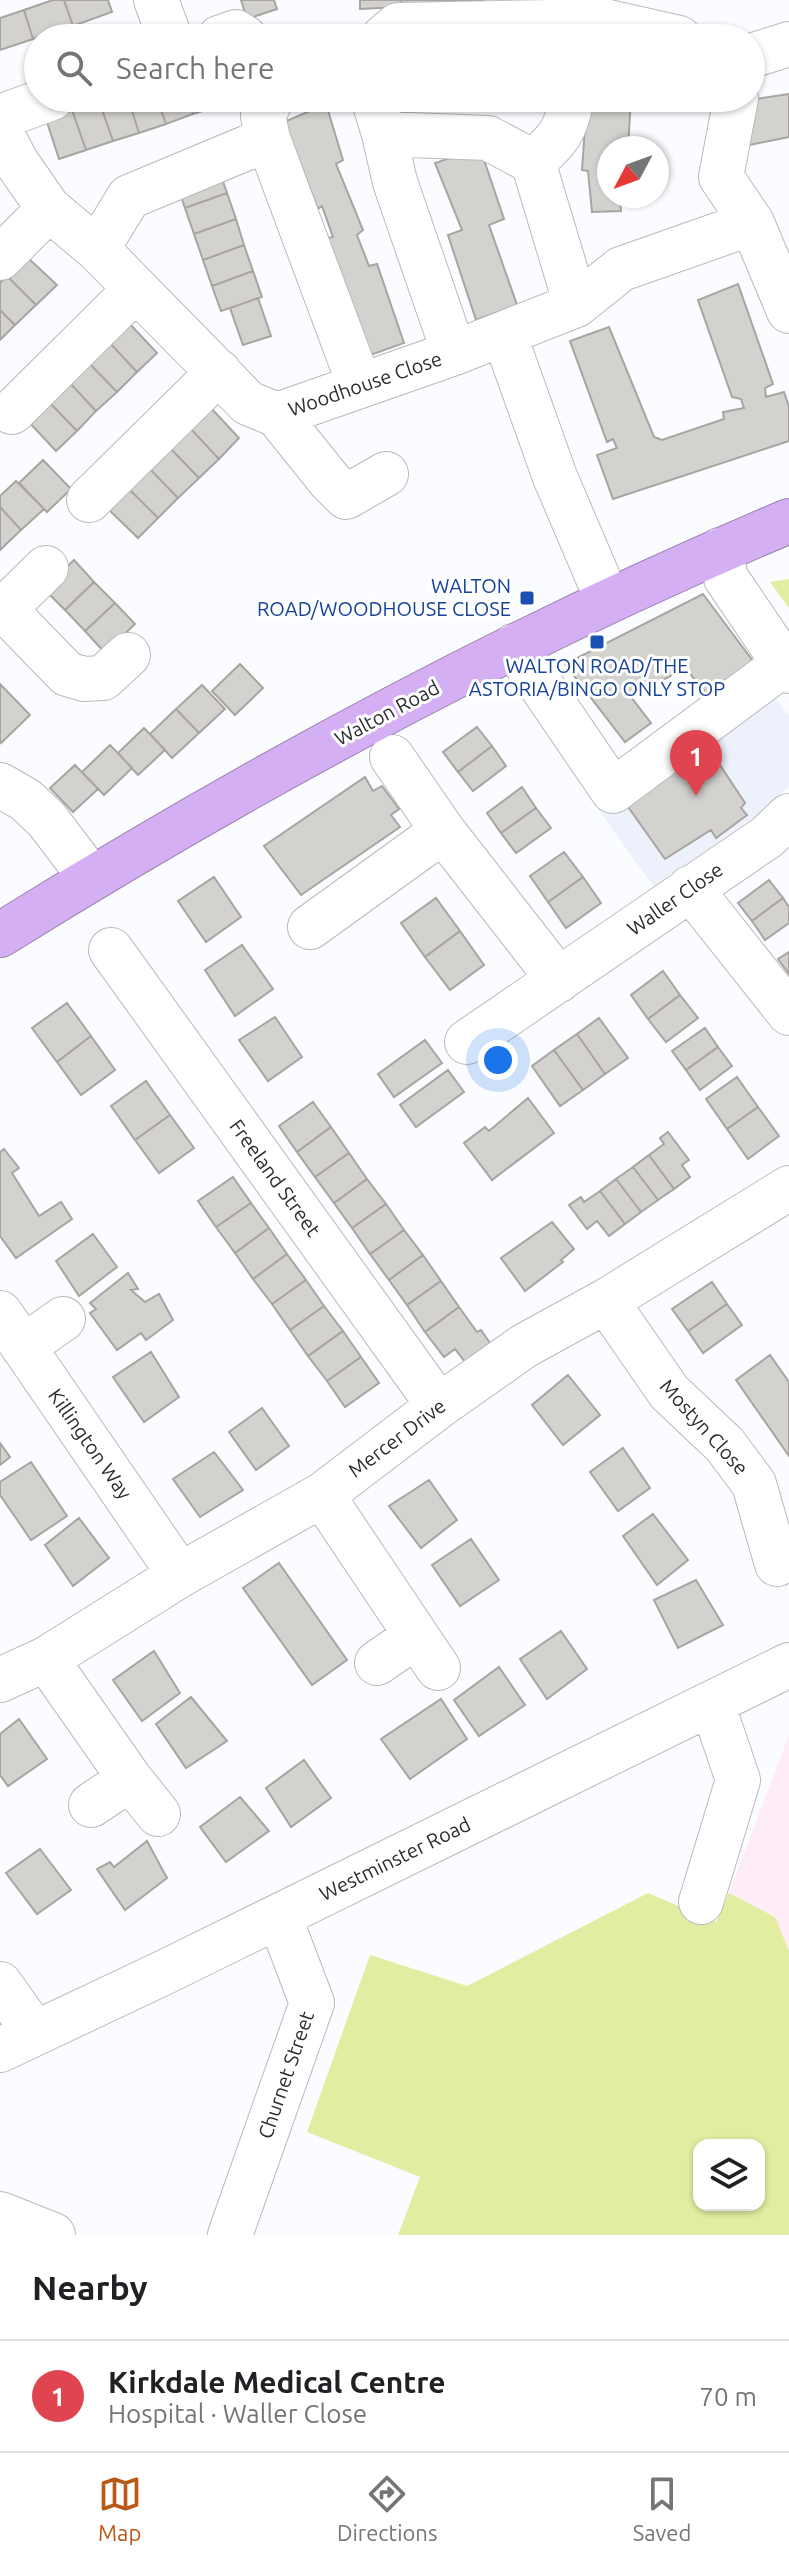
<!DOCTYPE html>
<meta charset="utf-8">
<style>
:root{--surface:#fff;--page:#f2f2f2;--text:#202124;--muted:#757577;--line:#e0e0e0;--accent:#ba5916}
body{margin:0;font-family:Ubuntu,sans-serif;background:var(--page);color:var(--text)}
.controls{position:absolute;right:24px;bottom:24px;display:grid;overflow:hidden;border-radius:16px;box-shadow:0 2px 6px #0004}
.controls button{width:72px;height:72px;display:grid;place-items:center;padding:0;border:0;border-bottom:2px solid var(--line);background:var(--surface);color:var(--text);font:40px sans-serif}
.compass{position:absolute;left:597px;top:136px;width:72px;height:72px;border-radius:50%;background:var(--surface);box-shadow:0 2px 6px #0004;rotate:229deg}
.you{position:absolute;left:498px;top:1060px;width:28px;height:28px;margin:-20px;border:6px solid #fff;border-radius:50%;background:#1a73e8;box-shadow:0 0 0 12px #1a73e833}
.badge{display:grid;place-items:center;width:52px;height:52px;border-radius:50%;background:var(--accent);color:#fff;font-size:26px;font-weight:700}
.pin{position:absolute;translate:-50% -66px;filter:drop-shadow(0 2px 4px #0008)}
.pin::after{content:'';position:absolute;top:42px;width:28px;height:24px;background:inherit;clip-path:polygon(0 0,100% 0,50% 100%)}
.list{margin:0;padding:0;list-style:none}
h2{display:flex;justify-content:space-between;align-items:center;height:104px;margin:0;padding:0 32px;font-size:34px}
h2 small{font-size:26px;font-weight:400;color:var(--muted)}
.list li{display:grid;grid-template-columns:52px 1fr auto;gap:24px;align-items:center;box-sizing:border-box;height:112px;padding:0 32px;border-top:2px solid var(--line)}
.list b{display:block;font-size:30px;white-space:nowrap}
.list p{margin:0;font-size:26px;white-space:nowrap;color:var(--muted)}
.list em{font-size:26px;font-style:normal;color:var(--muted)}
.icon{flex:none;width:44px;height:44px;fill:none;stroke:currentColor;stroke-width:2;stroke-linecap:round;stroke-linejoin:round}
.map{position:relative;flex:none;width:789px;height:2235px;overflow:hidden}
.search{position:absolute;background:var(--surface);box-shadow:0 2px 6px #0004;left:24px;right:24px;top:24px;height:88px;display:flex;align-items:center;gap:20px;box-sizing:border-box;padding:0 28px;border-radius:44px;color:var(--muted);font-size:30px}
.sheet{height:216px;background:var(--surface)}
nav{display:flex;justify-content:space-around;align-items:center;box-sizing:border-box;height:112px;border-top:2px solid var(--line);background:var(--surface);font-size:22px;color:var(--muted)}
nav a{display:grid;justify-items:center;gap:4px}
nav .on{color:var(--accent)}
.map>svg:first-child{display:block}
.built{fill:#ecf1fb}
.education{fill:#feecf7}
.green{fill:#e2eda1;fill-rule:evenodd}
.building{fill:#d4d2cf;stroke:#a7a4a2;stroke-width:2}
.lines{fill:none;stroke-linecap:round;stroke-linejoin:round}
.minor-casing{stroke:#b9babd;stroke-width:46}
.highway-casing{stroke:#9a81ae;stroke-width:46}
.minor{stroke:#fff;stroke-width:44}
.highway{stroke:#d5aff4;stroke-width:44}
.transit-dot{fill:#1a4fb4;stroke:#fff;stroke-width:3}
.labels{text-anchor:middle;stroke-width:6;stroke-linejoin:round;paint-order:stroke}
.street-label{font-size:20px;fill:#2b2c2d;stroke:#fff}
.transit-label{font-size:20px;fill:#164399;stroke:#fff;text-anchor:end}
</style>
<div class="map">
<svg width="789" height="2235" viewBox="0 0 789 2235">
<rect width="100%" height="100%" fill="#fafcff"/>
<path class="built" d="M765 684 789 716V786L768 807 654 887 597 808Z"/>
<path class="education" d="M789 1735V1951L775 1917 729 1893Z"/>
<path class="green" d="M789 579V608L770 582Z
M648 1893 716 1922 729 1893 775 1917 789 1951V2235H398L420 2177 307 2132 370 1955 467 1986ZM699 2145H759V2205H699Z"/>
<path class="building" d="M53 0H64L73 26 33 39 24 10Z
M64 0H108L112 12 73 26Z
M241 0H274L277 9 247 19Z
M360 0H401V7L360 9Z
M401 0H443V5L401 7Z
M443 0H484V3L443 5Z
M24 10 33 39 0 50V18Z
M789 94V137L749 145 741 101Z
M108 98H128L139 133 113 141 99 101Z
M128 98H157L166 124 139 133Z
M157 98H187L193 114 166 124Z
M187 98H217L219 106 193 114Z
M217 98H243L219 106Z
M587 98H631L628 148H609V196H620L621 211 592 212 588 171 582 170Z
M99 101 113 141 86 150 72 110Z
M326 104 343 160 336 164 363 230 357 235 369 266 377 264 404 343 362 358 323 239 333 237 322 206 318 209 284 122Z
M72 110 86 150 59 159 46 119Z
M480 148 504 219 489 225 517 305 476 320 448 235 462 230 435 163Z
M218 167 227 193 185 208 176 182Z
M227 193 236 219 194 234 185 208Z
M236 219 244 245 203 260 194 234Z
M244 245 253 271 212 286 203 260Z
M27 257 57 285 36 305 7 276Z
M253 271 262 297 221 311 212 286Z
M7 276 36 305 15 325 0 310V283Z
M738 284 773 384 765 388 766 397 784 392 789 407V441L613 499 597 455 617 448 613 439 607 442 570 341 609 327 654 437 662 440 724 419 723 412 744 408 741 399 732 397 698 300Z
M258 298 271 336 243 345 230 308Z
M0 310 15 325 0 340Z
M128 322 157 353 137 372 108 341Z
M108 341 137 372 117 392 87 361Z
M87 361 117 392 96 411 67 380Z
M67 380 96 411 77 431 47 400Z
M47 400 77 431 56 451 26 419Z
M210 407 239 438 219 459 189 427Z
M189 427 219 459 199 478 169 447Z
M169 447 199 478 178 498 148 467Z
M43 460 71 489 47 512 19 483Z
M148 467 178 498 158 518 127 487Z
M16 481 44 509 21 530 0 507V496Z
M127 487 158 518 138 538 106 507Z
M0 507 21 530 0 550Z
M74 560 94 582 65 610 44 589Z
M94 582 115 603 85 631 65 610Z
M703 594 764 676 719 708 685 668 631 697 651 723 625 742 565 664Z
M115 603 135 624 105 653 85 631Z
M240 664 263 688 235 715 212 691Z
M0 684 30 715 1 743 0 741Z
M202 685 225 709 199 733 176 709Z
M176 709 199 733 172 758 150 734Z
M477 727 492 746 458 772 443 752Z
M144 728 165 750 138 775 118 753Z
M110 745 132 768 104 795 82 772Z
M492 746 506 766 473 791 458 772Z
M708 747 745 803 741 808 747 815 716 838 711 830 665 859 626 804Z
M75 765 98 789 73 812 50 788Z
M365 777 373 791 382 786 399 809 391 815 400 827 301 895 264 846Z
M522 787 536 808 501 833 487 813Z
M536 808 551 828 516 853 501 833Z
M564 852 583 877 548 902 530 876Z
M214 877 241 917 206 942 178 901Z
M583 877 601 903 566 928 548 902Z
M769 880 783 898 752 921 738 903Z
M436 898 460 931 425 957 401 923Z
M783 898 789 907V923L765 940 752 921Z
M460 931 484 965 450 990 425 957Z
M242 945 273 989 235 1016 205 970Z
M789 952V974L778 959Z
M663 971 680 995 648 1019 631 995Z
M680 995 698 1018 666 1042 648 1019Z
M67 1003 91 1036 57 1062 32 1028Z
M275 1017 302 1057 268 1081 239 1040Z
M599 1018 628 1058 605 1074 577 1034Z
M705 1028 718 1047 686 1070 672 1051Z
M577 1034 605 1074 583 1090 554 1050Z
M91 1036 115 1070 81 1095 57 1062Z
M425 1040 442 1063 394 1097 378 1074Z
M718 1047 732 1066 700 1090 686 1070Z
M554 1050 583 1090 560 1106 532 1066Z
M448 1070 464 1092 416 1127 400 1105Z
M737 1077 758 1107 727 1129 706 1099Z
M146 1081 170 1115 135 1140 111 1106Z
M528 1098 554 1133 492 1180 464 1143 485 1127 489 1131Z
M313 1102 331 1127 297 1152 279 1126Z
M758 1107 779 1136 748 1159 727 1129Z
M170 1115 194 1148 159 1173 135 1140Z
M331 1127 349 1153 315 1177 297 1152Z
M668 1132 689 1160 682 1165 690 1177 674 1189 649 1155 664 1144 660 1138Z
M4 1149 19 1168 12 1173 39 1216 61 1202 72 1219 16 1258 0 1236V1152Z
M349 1153 367 1179 334 1203 315 1177Z
M649 1155 674 1189 658 1200 633 1167Z
M633 1167 658 1200 641 1212 616 1179Z
M233 1177 251 1203 216 1227 198 1201Z
M367 1179 386 1204 352 1228 334 1203Z
M616 1179 641 1212 625 1224 600 1191Z
M600 1191 625 1224 609 1236 597 1221 587 1229 569 1205 581 1197 584 1202Z
M251 1203 269 1228 235 1253 216 1227Z
M386 1204 404 1230 370 1254 352 1228Z
M552 1222 574 1249 561 1260 563 1262 525 1291 501 1258Z
M269 1228 287 1254 253 1279 235 1253Z
M404 1230 423 1255 389 1280 370 1254Z
M93 1234 117 1267 79 1296 56 1261Z
M287 1254 306 1280 272 1304 253 1279Z
M423 1255 441 1281 407 1305 389 1280Z
M128 1273 138 1289 131 1290 145 1302 159 1294 173 1320 146 1340 141 1333 117 1350 90 1313 96 1309 90 1303Z
M306 1280 324 1306 290 1330 272 1304Z
M441 1281 459 1307 425 1332 407 1305Z
M712 1282 727 1304 688 1331 672 1309Z
M727 1304 742 1325 703 1353 688 1331Z
M324 1306 343 1331 308 1356 290 1330Z
M459 1307 477 1332 481 1330 490 1343 465 1362 455 1349 444 1357 425 1332Z
M343 1331 361 1357 327 1381 308 1356Z
M151 1352 179 1397 144 1422 113 1377Z
M770 1355 789 1382V1456L736 1380Z
M361 1357 379 1383 345 1407 327 1381Z
M568 1375 600 1415 563 1445 532 1405Z
M262 1408 289 1446 256 1470 229 1432Z
M0 1443 10 1457 0 1465Z
M623 1448 650 1488 618 1511 590 1472Z
M214 1452 243 1490 200 1517 173 1479Z
M31 1462 67 1516 31 1540 0 1495V1482Z
M429 1480 457 1520 421 1548 389 1506Z
M653 1514 688 1560 657 1585 623 1536Z
M79 1518 109 1558 73 1586 45 1545Z
M471 1539 499 1580 460 1606 432 1565Z
M279 1563 347 1660 312 1685 243 1588Z
M696 1580 723 1625 678 1648 654 1600Z
M561 1631 587 1669 547 1699 520 1659Z
M154 1651 180 1693 142 1721 113 1680Z
M499 1667 525 1705 479 1736 454 1700Z
M191 1697 227 1741 186 1768 156 1724Z
M441 1699 467 1739 410 1779 381 1739Z
M19 1719 47 1759 8 1786 0 1775V1734Z
M304 1760 331 1798 291 1827 266 1788Z
M240 1797 269 1831 226 1862 200 1827Z
M147 1841 167 1878 125 1910 97 1869 110 1862 114 1867Z
M40 1849 71 1890 37 1914 6 1873Z"/>
<g class="lines">
<defs>
<path id="minor" d="M156 0 170 38
M219 38 236 32 245 38
M383 38 398 25 604 21 679 38
M751 56 789 44
M373 98 384 134
M736 98 721 177 752 223 789 311
M0 117 52 98
M0 131 17 163 49 209 97 249 248 403 277 415 454 353 576 305 621 269 752 223
M268 139 263 116 272 98
M533 162C558 140 566 131 572 98
M97 249 129 197 268 139 360 386
M0 258 49 209
M504 334 555 477 608 601
M454 353 395 182 384 134 488 138 533 162 576 305
M12 412 136 289
M277 415 330 481 346 497 386 474
M89 500 219 372
M720 550 726 578 789 671
M4 609 67 674 84 679 103 678 128 655
M0 613 46 568
M514 646 613 791 784 664
M392 757 443 831 559 980
M0 785 26 800 47 820 91 878
M690 888 789 1013
M310 927 443 831
M111 950 439 1406
M467 1042 767 837 789 816
M606 1301 669 1392 725 1445 754 1484 777 1564
M0 1313 180 1575
M23 1347 63 1319
M322 1495 438 1668
M46 1659 130 1779 158 1814
M377 1663 416 1636
M0 1680 46 1659 180 1575 322 1495 439 1406 524 1346 606 1301 789 1188
M91 1805 130 1779
M701 1902 738 1780 712 1703
M0 1984 35 2033
M0 2050 165 1972 789 1665
M0 2214 53 2235
M230 2235 312 2003 279 1916"/>
<path id="highway" d="M0 935C252 778 515 636 789 521"/>
</defs>
<use href="#minor" class="minor-casing"/>
<use href="#highway" class="highway-casing"/>
<use href="#minor" class="minor"/>
<use href="#highway" class="highway"/>
</g>
<g class="transit-dot">
<rect x="519" y="590" width="16" height="16" rx="4"/>
<rect x="589" y="634" width="16" height="16" rx="4"/>
</g>
<g class="labels">
<g class="street-label">
<text transform="translate(365 384) rotate(-19)" y="7">Woodhouse Close</text>
<text transform="translate(387 713) rotate(-28)" y="7">Walton Road</text>
<text transform="translate(675 899) rotate(-35)" y="7">Waller Close</text>
<text transform="translate(275 1178) rotate(54)" y="7">Freeland Street</text>
<text transform="translate(704 1427) rotate(48)" y="7">Mostyn Close</text>
<text transform="translate(397 1438) rotate(-37)" y="7">Mercer Drive</text>
<text transform="translate(90 1444) rotate(55)" y="7">Killington Way</text>
<text transform="translate(395 1859) rotate(-26)" y="7">Westminster Road</text>
<text transform="translate(286 2075) rotate(-71)" y="7">Churnet Street</text>
</g>
<g class="transit-label">
<text x="511" y="593">WALTON<tspan x="511" dy="23">ROAD/WOODHOUSE CLOSE</tspan></text>
<text x="597" y="673" text-anchor="middle">WALTON ROAD/THE<tspan x="597" dy="23">ASTORIA/BINGO ONLY STOP</tspan></text>
</g>
</g>
</svg>
<div class="controls">
<button><svg class="icon" aria-label="layers" viewBox="0 0 24 24"><path d="M12 4l9 5-9 5-9-5zM3 14l9 5 9-5"/></svg></button>
</div>
<svg class="compass" viewBox="-18 -18 36 36"><path d="M0-13l5 13h-10z" fill="#e53935"/><path d="M0 13l5-13h-10z" fill="#757577"/></svg>
<div class="you"></div>
<div class="pin badge" style="left:696px;top:796px;background:#e0444e">1</div>
<div class="search"><svg class="icon" aria-label="search" viewBox="0 0 24 24"><circle cx="10" cy="10" r="6"/><path d="M15 15l6 6"/></svg>Search here</div>
</div>
<section class="sheet">
<h2>Nearby<small></small></h2>
<ul class="list">
<li><span class="badge" style="background:#e0444e">1</span><div><b>Kirkdale Medical Centre</b><p>Hospital · Waller Close</p></div><em>70 m</em></li>
</ul>
</section>
<nav>
<a class="on"><svg class="icon" aria-label="map" viewBox="0 0 24 24"><path d="M3 6l6-2 6 2 6-2v14l-6 2-6-2-6 2zM9 4v14M15 6v14"/></svg>Map</a>
<a><svg class="icon" aria-label="directions" viewBox="0 0 24 24"><path d="M12 3l9 9-9 9-9-9zM9 14v-3h6M13 9l2 2-2 2"/></svg>Directions</a>
<a><svg class="icon" aria-label="saved" viewBox="0 0 24 24"><path d="M7 4h10v16l-5-4-5 4z"/></svg>Saved</a>
</nav>
